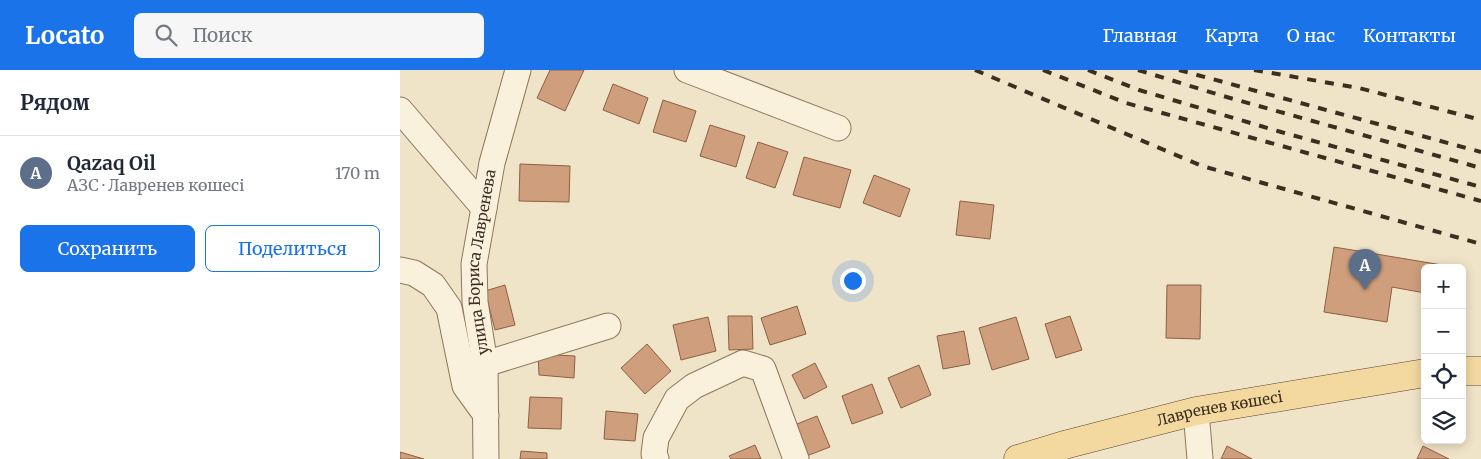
<!DOCTYPE html>
<html lang="ru">
<meta charset="utf-8">
<style>
:root{--surface:#fff;--page:#f6f6f7;--text:#1f2937;--muted:#747a83;--line:#e0e1e3;--accent:#1a73e8}
body{margin:0;font-family:Merriweather,serif;background:var(--page);color:var(--text)}
.controls{position:absolute;right:15px;bottom:15px;display:grid;overflow:hidden;border-radius:8px;box-shadow:0 2px 12px #0003}
.controls button{width:45px;height:45px;display:grid;place-items:center;padding:0;border:0;border-bottom:1px solid var(--line);background:var(--surface);color:var(--text);font:25px sans-serif}
.you{position:absolute;left:452px;top:210px;width:18px;height:18px;margin:-12px;border:4px solid #fff;border-radius:50%;background:#1a73e8;box-shadow:0 0 0 8px #1a73e833}
.badge{display:grid;place-items:center;width:32px;height:32px;border-radius:50%;background:var(--accent);color:#fff;font-size:16px;font-weight:700}
.pin{position:absolute;translate:-50% -41px;filter:drop-shadow(0 1px 2px #0008)}
.pin::after{content:'';position:absolute;top:26px;width:18px;height:15px;background:inherit;clip-path:polygon(0 0,100% 0,50% 100%)}
.list{margin:0;padding:0;list-style:none}
h2{display:flex;justify-content:space-between;align-items:center;height:65px;margin:0;padding:0 20px;font-size:21px}
h2 small{font-size:16px;font-weight:400;color:var(--muted)}
.list li{display:grid;grid-template-columns:32px 1fr auto;gap:15px;align-items:center;box-sizing:border-box;height:75px;padding:0 20px;border-top:1px solid var(--line)}
.list b{display:block;font-size:19px;white-space:nowrap}
.list p{margin:0;font-size:16px;white-space:nowrap;color:var(--muted)}
.list em{font-size:16px;font-style:normal;color:var(--muted)}
.actions{display:flex;gap:10px;padding:15px 20px}
.actions a{flex:1;padding:11px 0;border:1px solid var(--accent);border-radius:8px;text-align:center;font-size:18px;color:var(--accent)}
.actions .main{background:var(--accent);color:#fff}
.icon{flex:none;width:28px;height:28px;fill:none;stroke:currentColor;stroke-width:2;stroke-linecap:round;stroke-linejoin:round}
.map{position:relative;flex:none;width:1081px;height:389px;overflow:hidden}
header{display:flex;align-items:center;gap:30px;box-sizing:border-box;height:70px;padding:0 25px;background:var(--accent);color:#fff}
header strong{font-size:24px}
nav{display:flex;gap:28px;margin-inline-start:auto;font-size:18px}
.search{width:350px;height:45px;background:var(--page);display:flex;align-items:center;gap:12px;box-sizing:border-box;padding:0 18px;border-radius:8px;color:var(--muted);font-size:19px}
main{display:flex}
aside{flex:1;background:var(--surface)}
.map>svg:first-child{display:block}
.building{fill:#cf9f7d;stroke:#8d5f41}
.lines{fill:none;stroke-linecap:round;stroke-linejoin:round}
.minor-casing{stroke:#8d765c;stroke-width:27}
.major-casing{stroke:#5b4430;stroke-width:29}
.minor{stroke:#faf1dc;stroke-width:25}
.major{stroke:#f3d9a0;stroke-width:28}
.rail{stroke:#3d2e20;stroke-width:4;stroke-dasharray:9 9;stroke-linecap:butt}
.labels{text-anchor:middle;stroke-width:4;stroke-linejoin:round;paint-order:stroke}
.street-label{font-size:15px;fill:#3d2e20;stroke:#f7eed8}
</style>
<header>
<strong>Locato</strong>
<div class="search"><svg class="icon" aria-label="search" viewBox="0 0 24 24"><circle cx="10" cy="10" r="6"/><path d="M15 15l6 6"/></svg>Поиск</div>
<nav><a>Главная</a><a>Карта</a><a>О нас</a><a>Контакты</a></nav>
</header>
<main>
<aside>
<h2>Рядом<small></small></h2>
<ul class="list">
<li><span class="badge" style="background:#5c6f8a">A</span><div><b>Qazaq Oil</b><p>АЗС · Лавренев көшесі</p></div><em>170 m</em></li>
</ul>
<div class="actions"><a class="main">Сохранить</a><a>Поделиться</a></div>
</aside>
<div class="map">
<svg width="1081" height="389" viewBox="0 0 1081 389">
<rect width="100%" height="100%" fill="#f0e4c8"/>
<path class="building" d="M150 0H184L165 41 137 28Z
M213 14 248 28 239 54 203 40Z
M263 30 296 41 286 72 253 62Z
M310 55 345 66 336 97 300 86Z
M358 72 388 82 375 118 346 108Z
M404 87 451 100 440 138 393 125Z
M120 94 170 96 169 132 119 131Z
M474 105 510 119 500 147 463 133Z
M560 131 594 135 590 169 556 165Z
M934 177 1042 195 1041 198H1025V223L992 217 987 252 924 242Z
M105 215 115 255 95 260 85 221Z
M767 215H801L800 269 766 268Z
M397 236 406 264 370 275 361 248Z
M328 246H352L353 279 329 280Z
M670 246 682 280 656 288 645 254Z
M308 247 316 281 281 290 273 255Z
M616 247 629 289 592 300 579 258Z
M564 261 570 294 543 299 537 266Z
M247 274 271 301 245 324 221 298Z
M138 284 175 286 174 308 139 305Z
M415 293 427 317 404 329 392 305Z
M519 295 531 325 501 338 488 308Z
M472 314 483 343 452 354 442 326Z
M130 327 162 328 161 359 128 358Z
M206 341 238 344 235 371 204 369Z
M417 346 430 377 404 387 392 356Z
M355 375 361 389H331L329 386Z
M827 376 852 389H821Z
M1023 376 1049 389H1017Z
M121 381 147 383V389H120Z
M0 382 24 389H0Z"/>
<g class="lines">
<defs>
<g id="minor">
<path d="M287 0 438 58"/>
<path d="M0 40 84 138"/>
<path d="M0 200 14 203 33 215 49 238 65 316 86 345"/>
<path d="M85 294 208 256"/>
<path d="M796 341 800 389"/>
<path id="s1" d="M86 389 85 294 75 232 74 194 92 93 118 0"/>
<path d="M256 389 254 384 256 368 277 329 294 316 343 293 363 299 396 389"/>
</g>
<g id="major">
<path d="M1062 301H1081"/>
<path id="s2" d="M618 389 668 374 796 341 1025 303"/>
</g>
</defs>
<use href="#minor" class="minor-casing"/>
<use href="#major" class="major-casing"/>
<use href="#minor" class="minor"/>
<use href="#major" class="major"/>
<path class="rail" d="M575 0 802 96 1081 174
M643 0 726 33 1081 131
M688 0 739 20 881 62 1081 117
M738 0 823 26 1081 98
M779 0 1081 82
M854 0 959 18 1081 50"/>
</g>
<g class="labels">
<g class="street-label">
<text dy="5" stroke="none"><textPath href="#s1" startOffset="198">улица Бориса Лавренева</textPath></text>
<text dy="5" stroke="none"><textPath href="#s2" startOffset="208">Лавренев көшесі</textPath></text>
</g>
</g>
</svg>
<div class="controls">
<button>+</button>
<button>−</button>
<button><svg class="icon" aria-label="locate" viewBox="0 0 24 24"><circle cx="12" cy="12" r="6"/><path d="M12 2v4M12 18v4M2 12h4M18 12h4"/></svg></button>
<button><svg class="icon" aria-label="layers" viewBox="0 0 24 24"><path d="M12 4l9 5-9 5-9-5zM3 14l9 5 9-5"/></svg></button>
</div>
<div class="you"></div>
<div class="pin badge" style="left:965px;top:220px;background:#5c6f8a">A</div>
</div>
</main>
